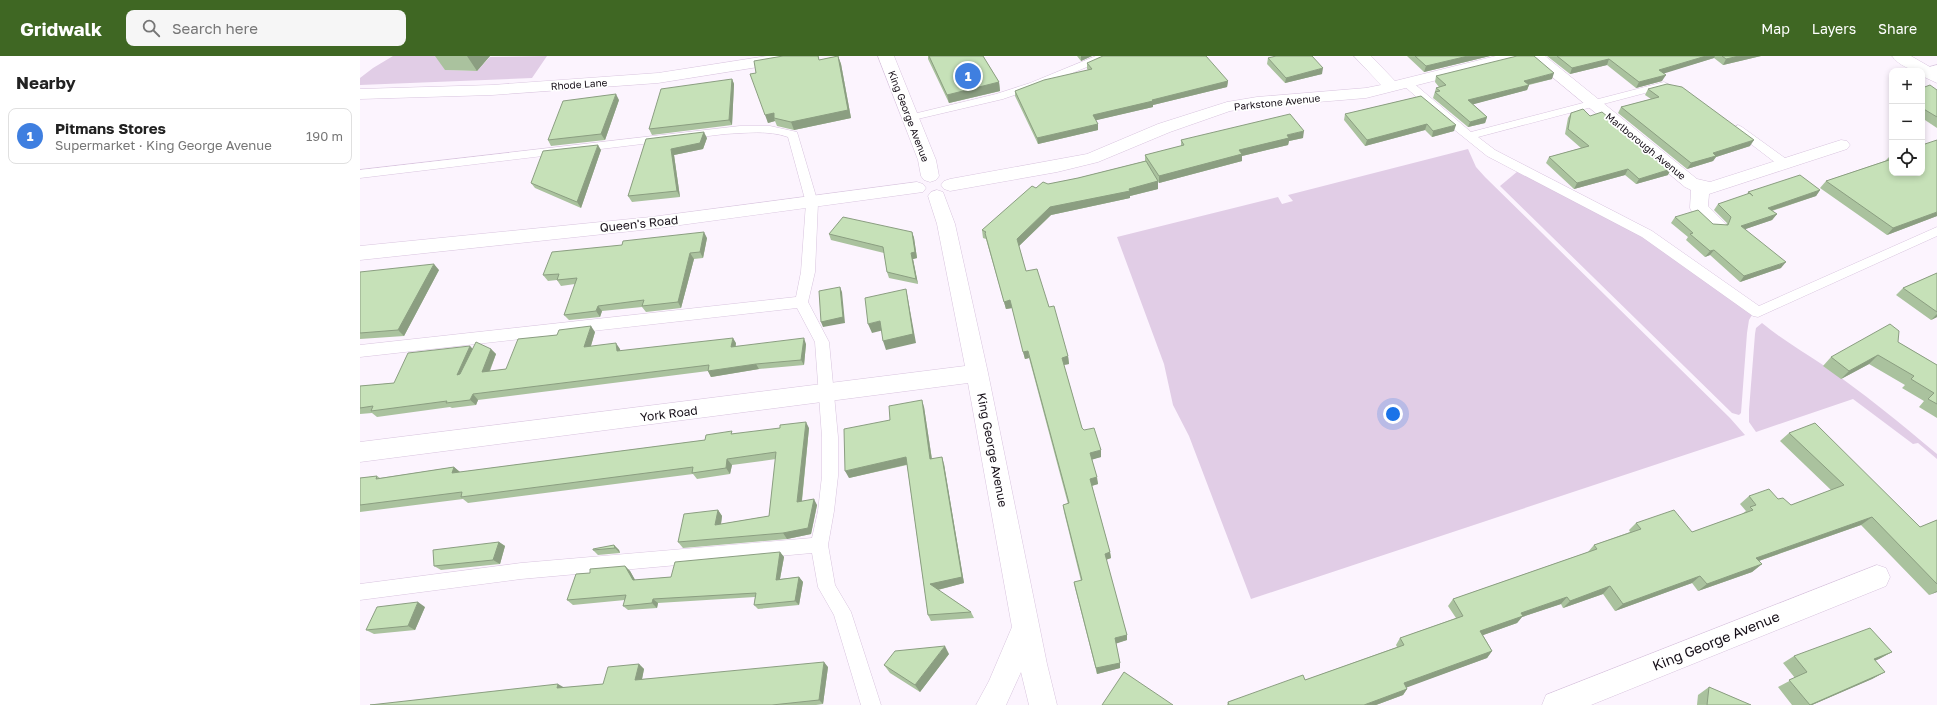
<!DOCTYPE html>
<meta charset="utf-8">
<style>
:root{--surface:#fff;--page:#f6f6f6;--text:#222;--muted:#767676;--line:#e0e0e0;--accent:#3f6723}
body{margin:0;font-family:"Golos Text",sans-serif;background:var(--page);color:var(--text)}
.controls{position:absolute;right:12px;top:12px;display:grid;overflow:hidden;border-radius:8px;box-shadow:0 2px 6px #0003}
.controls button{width:36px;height:36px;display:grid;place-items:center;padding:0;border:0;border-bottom:1px solid var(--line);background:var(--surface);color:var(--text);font:20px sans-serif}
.you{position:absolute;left:1033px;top:358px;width:14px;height:14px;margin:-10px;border:3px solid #fff;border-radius:50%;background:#1a73e8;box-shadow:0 0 0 6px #1a73e833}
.badge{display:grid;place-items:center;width:26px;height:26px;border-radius:50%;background:var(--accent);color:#fff;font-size:13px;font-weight:700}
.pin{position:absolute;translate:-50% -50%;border:2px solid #fff;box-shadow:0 1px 4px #0006}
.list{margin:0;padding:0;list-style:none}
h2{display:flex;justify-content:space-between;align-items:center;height:52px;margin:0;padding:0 16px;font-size:17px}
h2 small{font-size:13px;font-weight:400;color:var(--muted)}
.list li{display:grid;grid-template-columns:26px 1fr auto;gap:12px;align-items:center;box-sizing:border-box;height:56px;margin:0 8px 8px;padding:0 8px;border:1px solid var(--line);border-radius:8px}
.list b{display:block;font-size:15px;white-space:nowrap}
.list p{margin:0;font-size:13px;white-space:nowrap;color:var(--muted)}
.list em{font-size:13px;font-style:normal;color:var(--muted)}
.icon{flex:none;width:22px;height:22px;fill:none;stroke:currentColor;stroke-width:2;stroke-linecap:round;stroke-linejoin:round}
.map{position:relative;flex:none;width:1577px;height:649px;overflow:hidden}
header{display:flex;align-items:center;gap:24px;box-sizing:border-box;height:56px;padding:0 20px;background:var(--accent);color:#fff}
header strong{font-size:19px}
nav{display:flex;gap:22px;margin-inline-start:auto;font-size:14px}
.search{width:280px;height:36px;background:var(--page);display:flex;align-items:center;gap:10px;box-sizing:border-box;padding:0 14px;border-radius:8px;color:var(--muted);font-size:15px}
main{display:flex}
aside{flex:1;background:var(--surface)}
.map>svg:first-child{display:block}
.green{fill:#e1cde6}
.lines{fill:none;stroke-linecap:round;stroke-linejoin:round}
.lane-casing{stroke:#d8c4de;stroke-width:1}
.street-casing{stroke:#d8c4de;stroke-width:1}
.primary-casing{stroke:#d8c4de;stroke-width:1}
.lane{fill:#fff;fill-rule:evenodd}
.street{fill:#fff;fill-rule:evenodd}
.primary{fill:#fff;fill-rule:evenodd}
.wall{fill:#aac29e}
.shaded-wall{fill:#8b9e81}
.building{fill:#c6e1b8;stroke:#8b9e81}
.labels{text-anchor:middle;stroke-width:3.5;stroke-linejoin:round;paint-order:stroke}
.far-street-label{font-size:10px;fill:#150e17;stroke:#fff}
.street-label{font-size:12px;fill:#150e17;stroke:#fff}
.near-street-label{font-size:14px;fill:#150e17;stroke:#fff}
</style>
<header>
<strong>Gridwalk</strong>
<div class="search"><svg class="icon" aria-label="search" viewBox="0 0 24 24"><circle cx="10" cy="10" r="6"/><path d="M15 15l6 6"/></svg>Search here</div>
<nav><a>Map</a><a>Layers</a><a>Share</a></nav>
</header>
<main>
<aside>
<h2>Nearby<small></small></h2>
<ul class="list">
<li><span class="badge" style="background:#3f7fe0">1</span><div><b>Pitmans Stores</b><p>Supermarket · King George Avenue</p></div><em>190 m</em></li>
</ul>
</aside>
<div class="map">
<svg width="1577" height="649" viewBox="0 0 1577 649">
<rect width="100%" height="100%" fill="#fcf4fe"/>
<path class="green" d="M33 0H99L86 14 117 15 130 1 187 0 172 22 0 29V22L13 12Z
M1108 93 1116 111 1125 121 1370 362 1385 379 891 543 829 380 813 349 804 308 757 181 918 141 922 148 933 145 928 139Z
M1158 115 1278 177 1392 259 1389 264 1387 277 1381 357 1379 359 1372 357 1140 130Z
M1402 267C1421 283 1442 295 1463 309 1502 336 1540 367 1577 398V403L1558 387 1553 388 1493 343 1396 376 1389 366V354L1395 278 1396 272Z"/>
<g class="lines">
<defs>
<path id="lane" d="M736 0H750L749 2 678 31 643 43 549 65 543 62 545 60 636 38 670 27Z
M1577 9V15L1566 18 1561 15 1562 13Z
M1047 24 1051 25 1111 76 1304 26 1312 30 1311 32H1304L1118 81 1135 94 1292 175 1399 250 1577 171V180L1398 261 1393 260 1282 181 1127 100 1086 67 1043 29 1042 27 1043 25Z
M1378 69 1382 71 1429 105 1431 108 1429 111H1421L1374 75 1372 73Z
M380 70H410L437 76 458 147 455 216 448 246 469 286 478 381V420L474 455 468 489 475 529 491 556 521 649H501L474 559 458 531 452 497 161 523 0 544V528L161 507 452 482 458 455 462 420V381L455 286 437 252 0 301V289L436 241 441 216 446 147 428 81C408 74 386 77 365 78L0 122V114Z"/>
<path id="street" d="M407 0H444L441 3 436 5 298 27 132 39 0 43V33L132 29 298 17Z
M518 0H534L576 104 579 120 576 124 570 126 564 124 561 120 558 104Z
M994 0H1011L1035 25 1136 0H1163L1160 3 1006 42 897 51 870 55 810 76 738 106 697 116 590 135 584 133 581 129 584 125 590 123 727 98 798 68 867 46 897 41 1006 32 1021 29Z
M1167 0H1185L1337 123 1350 126 1481 84 1487 85 1490 89 1487 93 1349 138 1348 150 1366 168 1364 173 1357 174 1350 173 1332 156 1330 152 1331 134 1325 131Z
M557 126 563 128 566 132 563 136 291 173 0 204V190L291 161Z
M577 134 583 136 595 168 628 317 687 608 697 649H669L661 616 646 649H616L629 625 652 571 608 327 0 406V386L605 310 577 168 568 140 571 136Z
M1517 509 1526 512 1530 521 1526 530 1231 649H1182L1186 639Z"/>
<path id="primary" d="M1532 0H1551L1577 15V27L1562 20V15C1552 15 1538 9 1532 0Z"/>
</defs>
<use href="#lane" class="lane-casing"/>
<use href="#street" class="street-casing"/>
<use href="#primary" class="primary-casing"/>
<use href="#lane" class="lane"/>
<use href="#street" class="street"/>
<use href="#primary" class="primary"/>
</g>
<path class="wall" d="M75 0H130L117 15 85 14Z
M459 0V4L478 0 481 8 491 62 434 74 417 70 415 65 408 67 396 17Z
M568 0H623L639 26 640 35 589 47 568 3Z
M717 0H732L721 5Z
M1047 0H1130L1064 16Z
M1187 0H1401L1363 9 1354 2 1303 17 1302 25 1276 32 1247 9 1210 18Z
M908 2 962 18 925 27 907 8Z
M727 7 868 25 867 31 793 49V51L736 64 738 74 678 88 655 40V35L728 14 727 13Z
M1076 20 1192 23 1169 29 1167 34 1113 48 1127 61 1125 67 1108 71 1073 42 1076 32 1079 31 1075 26Z
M372 23 374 28 372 69 292 79 289 73Z
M1562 32 1577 34V72L1562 62Z
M1288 33 1390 90 1356 101 1353 105 1327 113 1258 57 1261 51 1291 43 1285 39Z
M1061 40 1094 75 1072 81 1065 74 1005 90 984 64 985 58Z
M259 44 245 84 191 90 188 84Z
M1211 57 1230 60 1308 119 1276 128 1265 119 1214 133 1186 107 1189 101 1221 92 1205 78 1208 62Z
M347 82 343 93 314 99 320 141 272 146 268 140 286 83Z
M943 82 929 85 928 89 882 100V105L799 127 798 126V133L770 140V142L691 159 659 190 666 215 689 251 708 300 709 308 704 309 722 372 741 401 732 403 738 428 732 430 750 496 751 502 746 504 767 579V584L756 587 760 607V612L737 618 715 532 714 526 721 525 704 456 703 449 708 448 669 302 665 303 652 252 646 253 626 183 623 182 622 174 676 132 688 128 718 122 785 105V99L821 90V84Z
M241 94 221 152 175 132 171 127Z
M1532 99V117L1577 160 1527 179 1460 132 1466 125 1525 105 1530 100Z
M1460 134 1456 140 1412 155 1417 158 1412 164 1385 173 1421 212 1380 226 1350 199 1345 201 1326 184 1328 181 1311 167 1315 161 1353 168 1366 169 1367 167 1354 154 1358 148 1387 139 1388 136Z
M552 176 554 182 557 202 553 203 558 228 529 222 527 216 524 197 471 184 469 178Z
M347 182 343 202 334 203 321 252 286 256 282 251 242 255 240 261 209 264 204 259 215 228 201 230 197 224 188 225 183 219Z
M79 214 44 280 0 283V216Z
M1577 217V261L1571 264 1536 239 1543 232Z
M235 276 231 290 260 293V295L376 287V290L446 288 444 309 399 313 351 321 348 315 118 344 116 349 92 352 90 351 17 361 12 357 0 358V330L34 327 113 293H131L136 298 130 315 146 313Z
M1538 286 1577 309V362L1559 351 1564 345 1542 332 1545 329 1509 308 1481 323 1463 310 1471 301Z
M564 351 572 403 584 408 604 527 578 534 611 556 614 562 571 565 568 559 547 409 489 422 530 364Z
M449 372 442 445 457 449 451 478 427 483 323 492 318 486 358 454 362 460 361 468 409 460 416 403 372 409 370 418 337 423 333 418 108 447 103 443 0 456V422L17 420 20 422 94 411 100 416 345 384 373 378Z
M1429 377 1560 471 1577 464V536L1569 539 1501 469 1399 505 1402 508 1392 516 1338 535 1332 527 1255 555 1243 538 1203 552 1201 548 1162 561 1157 567 1123 579 1132 595 1127 602 1046 631 1047 633 1043 639 1016 649H867L868 646 945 624 1037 591 1036 589 1040 582 1096 562 1088 550 1093 543 1228 496 1234 489 1270 476 1269 474 1276 467 1332 476 1382 458 1386 455 1380 448 1389 440 1418 443 1431 449 1471 434 1420 385Z
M139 486 145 490 140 508 81 514 74 510Z
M254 489 259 494 260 497 238 499 233 494Z
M420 496 424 501 420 523 439 521 443 526 439 549 398 553 394 549 395 541 298 547 297 552 268 554 263 550 265 544 213 549 207 544 230 517 265 510 270 515 275 524 311 521Z
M65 551 55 574 14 578 6 574Z
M1532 596 1515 605 1525 616 1512 623 1452 649H1432L1418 631 1435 622 1423 607 1434 600Z
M589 598 560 636 530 617 524 609Z
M279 608 284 613 282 623 468 611 463 648 456 649H10L243 628Z
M1349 631 1391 649H1337L1338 639Z"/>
<path class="shaded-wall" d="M107 0H130L117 15Z
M478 0 481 8 491 62 434 74 431 66Z
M721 0H732L721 5Z
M1108 0H1130L1064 16 1066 10Z
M1346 0H1355L1354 2 1296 20 1299 14Z
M1379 0H1401L1363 9 1366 3Z
M1249 3 1247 9 1210 18 1212 12Z
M963 12 962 18 925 27 926 22Z
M1194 17 1192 23 1162 30 1164 25Z
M1306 19 1302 25 1276 32 1279 26Z
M372 23 374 28 372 69 369 64Z
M868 25 867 31 793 49V51L733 65V59L792 44Z
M639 26 640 35 589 47 587 39Z
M1169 29 1167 34 1107 50 1108 44Z
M256 38 259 44 245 84 241 78Z
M414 57V62L415 65 408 67 405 59Z
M1127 61 1125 67 1108 71 1110 66Z
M738 68V74L678 88 677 82Z
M1067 68 1065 74 1005 90 1007 84Z
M1096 69 1094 75 1072 81 1073 75Z
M944 75 943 82 929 85 928 89 882 100V105L799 127V120L927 79Z
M344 76 347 82 343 93 314 99 320 141 317 135 311 93Z
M1394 84 1390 90 1356 101 1353 105 1327 113 1331 107 1353 97Z
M238 89 241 94 221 152 217 146Z
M1268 113 1265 119 1214 133 1217 127Z
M1311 113 1308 119 1276 128 1279 123Z
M798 125V133L770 140V142L691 159 658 191 657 183 690 151Z
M1460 134 1456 140 1404 157 1408 152Z
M1577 156V160L1527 179 1533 172Z
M1417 158 1412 164 1377 176 1381 170Z
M344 176 347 182 343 202 340 196Z
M552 176 554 182 557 202 553 203 558 228 556 223 551 197Z
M1354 194 1350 199 1345 201 1350 195Z
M330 197 334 203 321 252 318 246Z
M1426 206 1421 212 1380 226 1384 220Z
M74 208 79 214 44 280 38 274Z
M480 231 482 236 485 267 463 271 461 266Z
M546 233 548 243 556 287 526 294 523 285Z
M650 244 652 252 646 253 644 246Z
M238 250 242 255 240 261 236 255Z
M1577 258V261L1571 264Z
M520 265 524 274 512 277 508 268Z
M231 270 235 276 229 296 224 291Z
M373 282 376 287 374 296 371 291Z
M444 282 446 288 444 309 441 304Z
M256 287 260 293 261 301 257 295Z
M110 290 116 296 103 324 97 319Z
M131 293 136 298 127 321 122 316Z
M668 295 669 302 665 303 663 296Z
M1518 299 1509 308 1481 323 1489 315Z
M708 300 709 308 703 309 702 302Z
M396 308 399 313 351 321 348 315Z
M113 338 118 344 116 349 110 344Z
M562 344 564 351 573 411 570 403Z
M446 366 449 372 441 452 437 446Z
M741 394V401L731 404 730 397Z
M546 401 549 408 489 422 485 415Z
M582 401 584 408 604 527 573 535 570 528Z
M367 403 372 409 370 418 366 412Z
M94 411 101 417H92Z
M737 421 738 428 731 430 730 423Z
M454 443 457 449 451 478 427 483 423 477Z
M358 454 362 460 360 475 355 469Z
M1512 461 1501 469 1387 509 1396 502Z
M139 486 145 490 140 508 133 504Z
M254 489 259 494 260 497 255 492Z
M420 496 424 501 419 528 416 524Z
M750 496 751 502 745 504V498Z
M1402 508 1392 516 1338 535 1347 528Z
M265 510 270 515 278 529 273 524Z
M1340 520 1332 527 1255 555 1263 548Z
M439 521 443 526 439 549 435 545Z
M1250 530 1243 538 1203 552 1210 545Z
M1577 535V536L1569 539Z
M1207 541 1201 548 1162 561 1157 567 1115 582 1120 575 1161 557Z
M293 543 298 547 297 552 292 547Z
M58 546 65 551 55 574 48 570Z
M767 579V584L755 588V582Z
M585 590 589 598 560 636 555 629Z
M1132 595 1127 602 1040 634 1044 627Z
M1532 596 1519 603 1501 610 1514 603Z
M464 606 468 611 463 648 459 644Z
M760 607V612L737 618 736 612Z
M279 608 284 613 281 628 275 624Z
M1525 616 1512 623 1452 649H1449Z
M198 628 205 632H197Z
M1047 633 1043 639 1016 649H1004Z"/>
<path class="building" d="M423 0H458L459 4 478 0 488 54 431 66 414 62V57L405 59 390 18 396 17 394 5Z
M569 0H623L639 26 587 39Z
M743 0H846L868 25 792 44 793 45 733 59 738 68 677 82 655 35 684 24 732 13 727 7Z
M916 0H952L963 12 926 22 908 2Z
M1055 0H1108L1066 10Z
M1157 0H1174L1194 17 1164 25 1169 29 1108 44 1127 61 1110 66 1075 36 1080 35 1076 32 1086 29 1076 20Z
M1197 0H1346L1299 14 1306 19 1279 26 1249 3 1212 12Z
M1362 0H1379L1366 3Z
M372 23 369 64 289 73 301 33Z
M1307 28 1322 31 1394 84 1353 97 1356 100 1331 107 1261 51 1299 41 1288 33Z
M1570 29 1577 34V61L1562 52V32Z
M256 38 241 78 188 84 203 45Z
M1061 40 1096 69 1073 75 1067 68 1007 84 985 58Z
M1223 53 1230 60 1242 56 1311 113 1279 123 1268 113 1217 127 1189 101 1229 90 1208 73 1211 57Z
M930 58 944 75 927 79 929 82 879 94 882 98 799 120 785 99 824 89 821 84Z
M344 76 340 87 311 93 317 135 268 140 286 83Z
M1577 84V156L1533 172 1466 125 1532 103V117H1562V89Z
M238 89 217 146 171 127 183 95Z
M786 105 798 125 769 133 770 135 690 151 657 183 666 215 677 213 689 251 694 250 708 300 702 302 722 372 724 374 734 372 741 394 730 397 737 421 730 423 750 496 745 498 767 579 755 582 760 607 736 612 714 526 722 524 703 449 709 447 668 295 663 296 650 244 644 246 625 177 626 176 622 174 672 130 676 132 683 126 688 128 718 122Z
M1440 119 1460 134 1408 152 1417 158 1381 170 1426 206 1384 220 1354 194 1350 195 1330 178 1333 177 1315 161 1338 154 1353 168 1368 169 1371 161 1358 148 1390 137 1393 140 1388 136Z
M483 161 552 176 555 196 551 197 556 223 527 216 523 191 469 178Z
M344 176 340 196 330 197 318 246 282 250 284 244 238 250 236 255 204 259 217 222 197 224 199 218 183 219 192 196 262 189 263 185Z
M74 208 38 274 0 277V216Z
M1577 217V256L1543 232Z
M480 231 483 261 461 266 459 235Z
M546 233 553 278 523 285 520 265 508 268 505 242Z
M1530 268 1539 275 1538 286 1577 309V348L1568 343 1574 337 1551 323 1554 320 1518 299 1489 315 1471 301Z
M231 270 224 291 256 287 257 295 373 282 371 291 444 282 441 304 396 308 348 315 349 309 113 338 110 344 86 347 87 345 11 355 13 350 0 352V330L34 327 48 297 110 290 97 319 100 318 116 286 131 293 122 316 146 313 158 283 197 279 199 274Z
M562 344 570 403 582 401 602 521 570 528 611 556 568 559 546 401 485 415 484 373 530 364 529 350Z
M446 366 437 446 454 443 448 472 423 477 318 486 324 458 358 454 355 469 409 460 416 396 367 403 366 412 332 417 333 411 101 441 102 436 0 449V422L17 420 16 423 94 411 92 417 345 384 346 379 372 375 371 378 420 372V369Z
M1455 367 1560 471 1577 464V528L1512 461 1396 502 1402 508 1347 528 1340 520 1263 548 1250 530 1210 545 1207 541 1161 557 1163 560 1120 575 1132 595 1044 627 1047 633 1004 649H869L868 646 943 619 945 624 1044 589 1040 582 1103 560 1093 543 1237 493 1234 489 1281 473 1276 467 1314 454 1332 476 1393 454 1390 451 1396 449 1389 440 1409 433 1418 443 1423 442 1431 449 1484 429 1429 377Z
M139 486 133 504 74 510 73 494Z
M254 489 255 492 233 494V493Z
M420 496 416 524 439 521 435 545 394 549 396 537 293 543 292 547 263 550 266 539 207 544 216 518 230 517V513L265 510 273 524 311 521 315 506Z
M58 546 48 570 6 574 17 551Z
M1510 572 1532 596 1514 603 1525 616 1450 649 1429 624 1447 616 1434 600Z
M585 590 555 629 524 609 535 595Z
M464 606 459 644 412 649H10L198 628 197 632 243 628 248 611 279 608 275 624Z
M764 616 813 649H742Z
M1349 631 1391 649H1347Z"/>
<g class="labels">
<g class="far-street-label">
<text transform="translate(219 28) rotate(-4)" y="4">Rhode Lane</text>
<text transform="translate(917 46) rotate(-6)" y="4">Parkstone Avenue</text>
<text transform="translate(549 60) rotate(69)" y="4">King George Avenue</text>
<text transform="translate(1286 90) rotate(39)" y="4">Marlborough Avenue</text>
</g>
<g class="street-label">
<text transform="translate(279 168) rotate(-6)" y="4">Queen's Road</text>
<text transform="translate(309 358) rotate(-7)" y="4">York Road</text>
<text transform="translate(632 394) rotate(79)" y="4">King George Avenue</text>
</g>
<g class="near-street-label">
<text transform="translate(1356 585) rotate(-22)" y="5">King George Avenue</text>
</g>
</g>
</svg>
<div class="controls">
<button>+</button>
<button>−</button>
<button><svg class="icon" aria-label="locate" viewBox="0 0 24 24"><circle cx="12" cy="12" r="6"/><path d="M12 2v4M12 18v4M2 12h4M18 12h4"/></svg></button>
</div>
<div class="you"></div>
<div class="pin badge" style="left:608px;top:20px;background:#3f7fe0">1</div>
</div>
</main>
